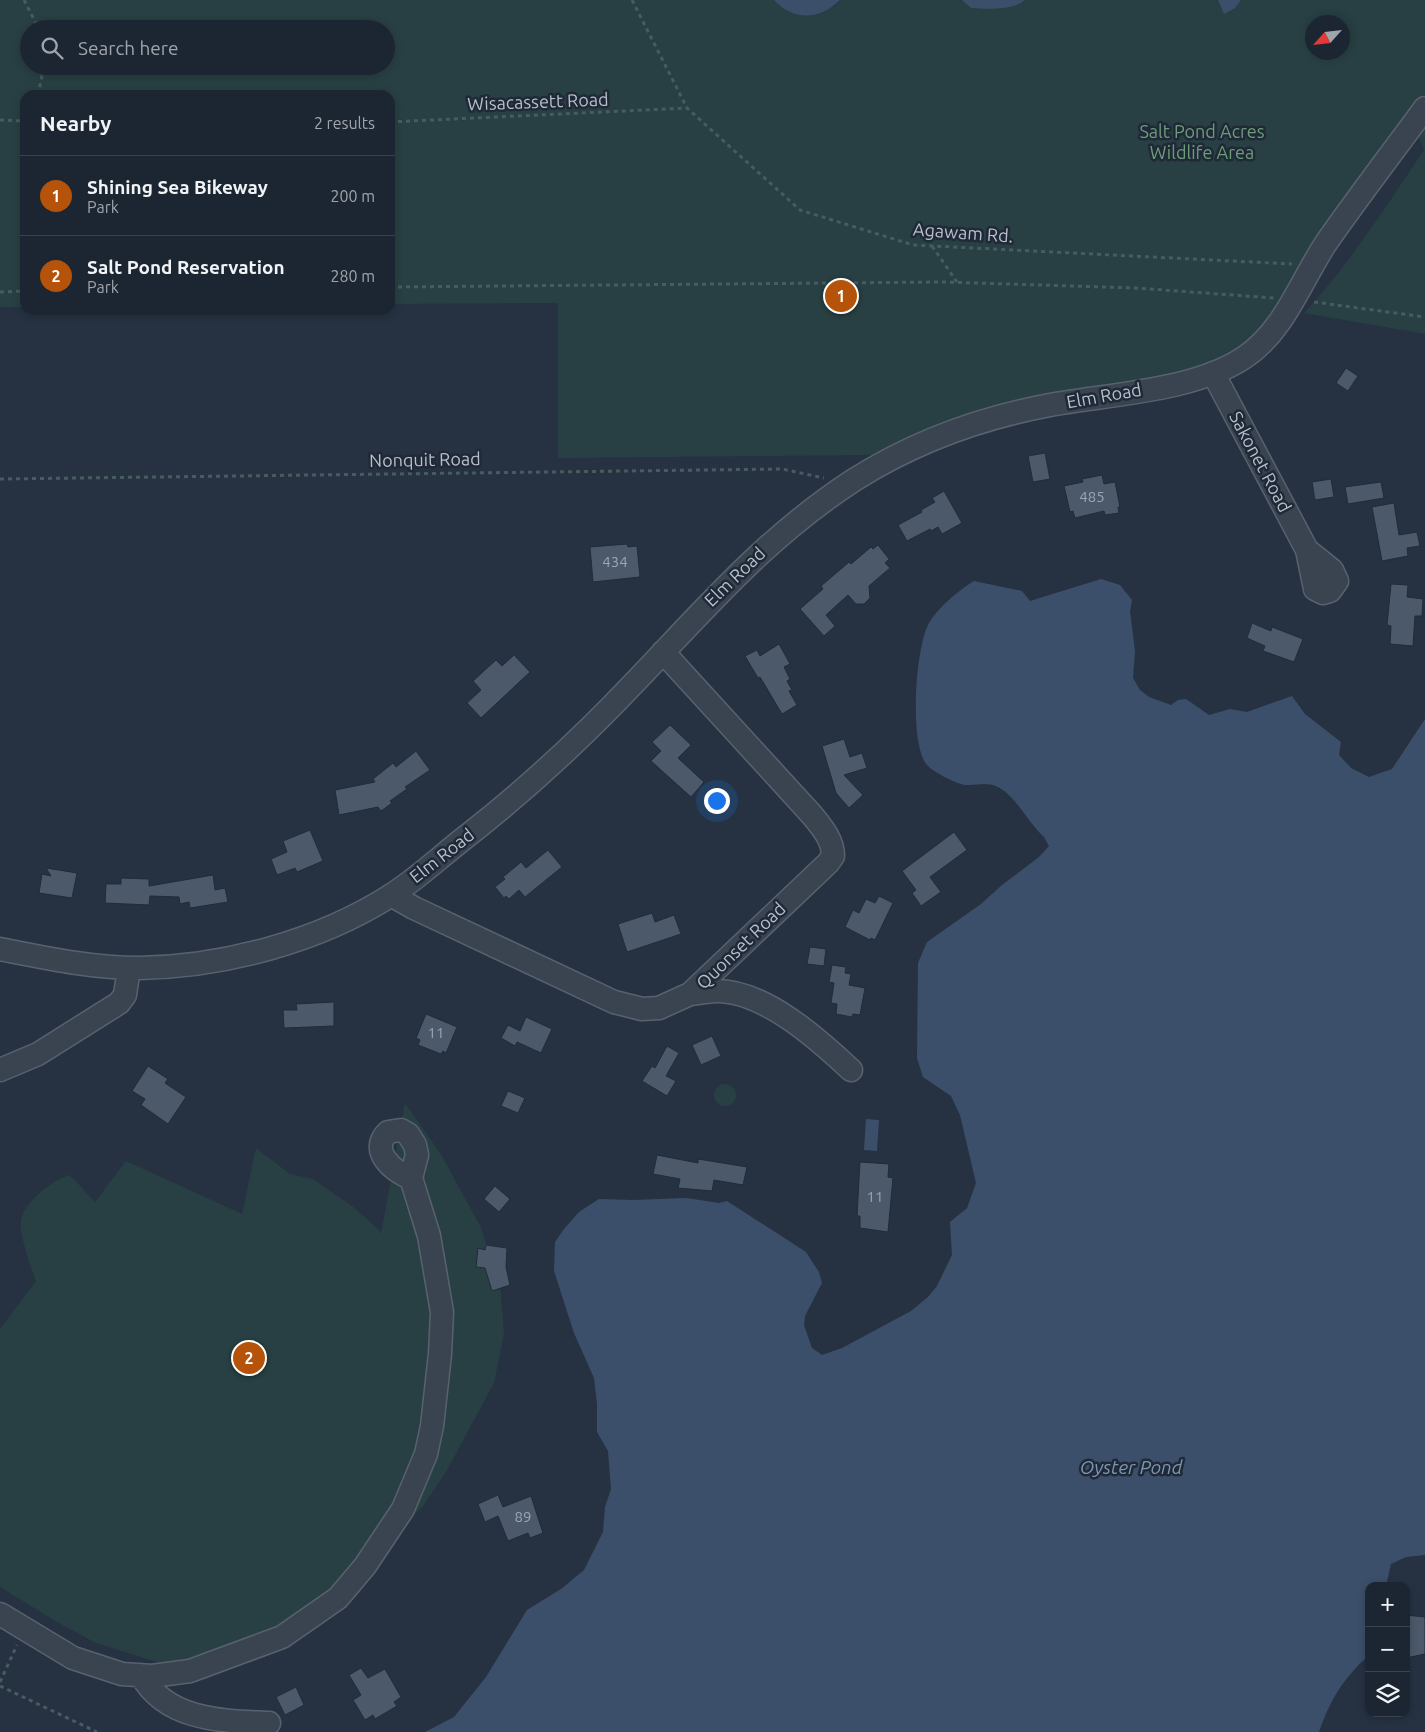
<!DOCTYPE html>
<meta charset="utf-8">
<style>
:root{--surface:#1c2632;--page:#252e3a;--text:#f1f3f6;--muted:#a0a5ac;--line:#3a434d;--accent:#b45309}
body{margin:0;font-family:Ubuntu,sans-serif;background:var(--page);color:var(--text)}
.controls{position:absolute;right:15px;bottom:15px;display:grid;overflow:hidden;border-radius:10px;box-shadow:0 2px 8px #0003}
.controls button{width:45px;height:45px;display:grid;place-items:center;padding:0;border:0;border-bottom:1px solid var(--line);background:var(--surface);color:var(--text);font:25px sans-serif}
.compass{position:absolute;left:1305px;top:15px;width:45px;height:45px;border-radius:50%;background:var(--surface);box-shadow:0 2px 8px #0003;rotate:243deg}
.you{position:absolute;left:716px;top:800px;width:18px;height:18px;margin:-12px;border:4px solid #fff;border-radius:50%;background:#1a73e8;box-shadow:0 0 0 8px #1a73e833}
.badge{display:grid;place-items:center;width:32px;height:32px;border-radius:50%;background:var(--accent);color:#fff;font-size:16px;font-weight:700}
.pin{position:absolute;translate:-50% -50%;border:2px solid #fff;box-shadow:0 1px 5px #0006}
.list{margin:0;padding:0;list-style:none}
h2{display:flex;justify-content:space-between;align-items:center;height:65px;margin:0;padding:0 20px;font-size:21px}
h2 small{font-size:16px;font-weight:400;color:var(--muted)}
.list li{display:grid;grid-template-columns:32px 1fr auto;gap:15px;align-items:center;box-sizing:border-box;height:80px;padding:0 20px;border-top:1px solid var(--line)}
.list b{display:block;font-size:19px;white-space:nowrap}
.list p{margin:0;font-size:16px;white-space:nowrap;color:var(--muted)}
.list em{font-size:16px;font-style:normal;color:var(--muted)}
.icon{flex:none;width:28px;height:28px;fill:none;stroke:currentColor;stroke-width:2;stroke-linecap:round;stroke-linejoin:round}
.map{position:relative;flex:none;width:1425px;height:1732px;overflow:hidden}
.search{position:absolute;background:var(--surface);box-shadow:0 2px 8px #0003;left:20px;top:20px;width:375px;height:55px;display:flex;align-items:center;gap:12px;box-sizing:border-box;padding:0 18px;border-radius:28px;color:var(--muted);font-size:19px}
.panel{position:absolute;background:var(--surface);box-shadow:0 2px 8px #0003;left:20px;top:90px;width:375px;height:225px;border-radius:15px}
.map>svg:first-child{display:block}
.green{fill:#284043;fill-rule:evenodd}
.water{fill:#3c4f6a}
.building{fill:#4c596b;stroke:#212b39}
.lines{fill:none;stroke-linecap:round;stroke-linejoin:round}
.minor-casing{stroke:#58626f;stroke-width:25}
.path{stroke:#465c5f;stroke-width:3;stroke-dasharray:4 4;stroke-linecap:butt}
.minor{stroke:#3a4451;stroke-width:22}
.labels{text-anchor:middle;stroke-width:5;stroke-linejoin:round;paint-order:stroke}
.number-label{font-size:15px;fill:#9ca6b3}
.street-label{font-size:18px;fill:#b7bfcb;stroke:#1f2937}
.park-label{font-size:18px;fill:#6e9c79;stroke:#1f2937}
.water-label{font-size:19px;font-style:italic;fill:#7e95b2;stroke:#1f2937}
</style>
<div class="map">
<svg width="1425" height="1732" viewBox="0 0 1425 1732">
<rect width="100%" height="100%" fill="#263242"/>
<path class="green" d="M0 0H796L834 7 840 0H1425V93L1392 146 1277 321 1208 370 1020 399 945 424 875 455 558 458V303L390 304V95H25V307H0ZM1312 22H1342V52H1312ZM29 29H386V66H29Z
M1425 123V334L1304 313C1350 264 1386 206 1424 150L1419 138Z
M714 1095a11 11 0 1 1 22 0a11 11 0 1 1-22 0Z
M405 1103 442 1156 480 1226 500 1282 504 1333 494 1383 446 1472 423 1506 382 1546 348 1568 335 1585 302 1616 269 1634 176 1668 96 1643 57 1622 0 1587V1329L36 1281C31 1266 19 1236 21 1221 24 1201 53 1180 70 1175L95 1202 126 1161 242 1214 256 1148 290 1174 313 1179 352 1206 378 1229 381 1234Z"/>
<path class="water" d="M774 0H840C820 20 793 21 774 0Z
M962 0H1025C1012 11 987 9 971 8Z
M1218 0H1241L1235 8 1224 14Z
M1101 579 1120 585 1132 600 1130 611 1135 651 1133 678 1140 690 1149 697 1171 705 1178 700 1186 699 1209 715 1230 709 1247 712 1292 696 1305 714 1341 742 1339 755 1351 768 1369 777 1392 769 1425 719V1555L1406 1557 1391 1564 1386 1586H1369V1655C1343 1679 1331 1698 1319 1732H425L454 1717 486 1677 527 1610 561 1589 584 1570 603 1532 605 1507 611 1489 608 1451 597 1432V1404L594 1378 574 1333 554 1271 555 1242 564 1229 579 1212 599 1199 633 1200 686 1198 719 1203 727 1201 806 1252 819 1272 822 1283 805 1316 804 1325 812 1348 822 1355 842 1348 911 1311 928 1297 937 1286 952 1255 950 1222 967 1208 976 1183 960 1115 951 1096 923 1077 917 1058 918 963 927 942 981 904 1002 885 1039 857 1049 846 1044 837C1029 824 1015 795 998 787 987 782 979 785 968 785 959 786 934 772 928 766 908 746 916 648 928 625 936 609 959 590 974 581L1022 591 1030 601Z
M866 1119 879 1120 877 1151 864 1150Z"/>
<path class="building" d="M1346 368 1358 376 1348 391 1336 383Z
M1045 453 1050 479 1033 482 1028 456Z
M1102 475 1104 484 1115 482 1120 507H1118L1119 513 1105 515 1104 511 1075 518 1073 511 1070 512 1064 486 1083 482 1082 479Z
M1331 479 1334 497 1315 500 1312 482Z
M1381 482 1384 498 1348 504 1345 487Z
M944 491 962 523 942 534 938 527 931 531 930 529 907 541 898 525 922 512 921 510 935 502 932 498Z
M1394 503 1399 535 1417 532 1420 546 1407 548 1408 556 1382 561 1372 507Z
M627 544 628 547 637 546 640 577 593 582 590 547Z
M878 545 889 559 885 563 890 568 869 586 870 598 864 604H856L848 595 826 615 835 626 824 636 800 609 823 589 821 586 849 562 851 564 871 547 873 549Z
M1391 584 1408 585 1407 597 1423 599 1422 616H1415L1413 646 1390 644 1391 626 1387 625Z
M1252 623 1271 631 1272 627 1303 639 1294 662 1263 651 1265 646 1247 638Z
M779 644 790 664 784 667 790 679 787 681 792 690 789 691 797 705 782 714 760 677 758 678 745 656 757 650 760 656Z
M514 655 530 672 481 718 467 703 481 690 473 681 496 660 502 666Z
M670 725 691 745 678 758 704 782 691 797 651 761 661 751 652 742Z
M844 739 850 757 862 753 867 768 844 775 863 795 849 808 836 793 822 746Z
M416 751 430 770 405 787 407 789 390 801 392 803 381 811 378 807 339 815 335 790 375 782 373 779 393 763 396 767Z
M310 830 323 861 297 872 295 868 277 875 271 859 287 852 283 841Z
M954 832 967 850 930 877 941 892 921 906 912 893 916 890 902 871Z
M548 850 562 867 525 897 519 890 509 899 506 896 504 898 495 887 505 879 503 877 521 862 526 868Z
M46 868 77 873 72 898 39 893 42 874 51 876Z
M213 875 215 890 225 888 228 902 190 908 189 902 180 904 179 897 150 896 149 905 105 903 106 884H121V878L149 879V886Z
M879 896 893 903 875 940 871 938 870 940 845 927 853 910 859 913 866 899 875 903Z
M652 913 655 922 674 915 681 934 627 952 618 924Z
M810 947 826 949 824 966 807 964Z
M832 965 846 967 845 973 851 974 849 985 865 988 860 1015 853 1014 852 1017 836 1014 837 1004 831 1003 834 983 829 982Z
M334 1002V1026L284 1028 283 1010H297L296 1004Z
M426 1014 457 1027 446 1053 443 1051 441 1054 418 1045 420 1040 416 1038Z
M526 1017 552 1029 541 1053 517 1042 515 1046 501 1038 508 1025 520 1031Z
M712 1036 721 1056 701 1065 692 1045Z
M667 1046 679 1053 666 1076 676 1081 667 1096 642 1081 652 1066 655 1068Z
M148 1066 168 1079 165 1083 186 1097 168 1124 141 1105 145 1099 132 1091Z
M508 1091 525 1098 518 1113 501 1106Z
M657 1155 698 1163V1159L747 1167 743 1185 714 1180 712 1191 678 1188 680 1179 653 1174Z
M860 1162 889 1164 888 1177 893 1178 888 1232 860 1228V1216H857Z
M495 1186 510 1199 499 1212 484 1199Z
M486 1245 507 1248 506 1267 510 1285 492 1291 485 1268 476 1267 478 1248 485 1250Z
M498 1495 503 1507 531 1496 543 1533 530 1538 528 1533 508 1541 498 1516 485 1522 478 1504Z
M1406 1615 1425 1617V1654L1406 1658Z
M361 1668 368 1678 385 1669 401 1697 394 1702 397 1706 375 1719 373 1715 365 1720 353 1700 361 1695 349 1675Z
M296 1687 304 1705 285 1715 276 1697Z"/>
<g class="lines">
<defs>
<path id="minor" d="M1213 373 1307 550
M1307 550 1332 570 1337 581 1330 591 1323 593 1315 589Z
M391 895 414 908 614 1002 642 1009 659 1008 690 994 828 863 833 856C833 840 822 827 812 815L663 652
M0 949C46 958 92 968 139 968 224 967 319 941 390 896 417 879 441 856 467 836 527 789 582 738 635 682 707 607 765 538 854 480 914 442 980 418 1050 405 1110 394 1195 391 1245 357 1284 331 1301 281 1326 243 1358 197 1392 153 1425 108
M690 994C699 993 709 991 717 991 765 991 819 1040 851 1070
M0 1070 38 1054 119 1003 125 995 129 968
M0 1614 73 1658 122 1674 152 1676 190 1671 282 1637 338 1598 365 1566 403 1509 426 1454 432 1426 440 1354 442 1312 429 1236 411 1178 417 1155 415 1145 408 1134 401 1130 388 1132C368 1151 394 1172 411 1178
M141 1675C167 1721 223 1721 269 1723"/>
</defs>
<use href="#minor" class="minor-casing"/>
<path class="path" d="M24 0 39 29
M632 0 687 108 800 210 913 245 1292 264
M38 95 44 66
M0 120 25 121
M390 122 687 108
M932 246 957 282
M390 287 942 282 1136 288 1274 298
M0 292 25 291
M1314 302 1425 317
M0 479 782 469 824 478
M0 1682 17 1645
M0 1686 97 1732"/>
<use href="#minor" class="minor"/>
</g>
<g class="labels">
<g class="number-label">
<text x="1092" y="502">485</text>
<text x="615" y="567">434</text>
<text x="436" y="1038">11</text>
<text x="875" y="1202">11</text>
<text x="523" y="1522">89</text>
</g>
<g class="street-label">
<text transform="translate(538 102) rotate(-2)" y="6">Wisacassett Road</text>
<text transform="translate(963 233) rotate(4)" y="6">Agawam Rd.</text>
<text transform="translate(1104 396) rotate(-10)" y="6">Elm Road</text>
<text transform="translate(425 460) rotate(-1)" y="6">Nonquit Road</text>
<text transform="translate(1260 462) rotate(62)" y="6">Sakonet Road</text>
<text transform="translate(735 577) rotate(-44)" y="6">Elm Road</text>
<text transform="translate(442 856) rotate(-38)" y="6">Elm Road</text>
<text transform="translate(741 946) rotate(-44)" y="6">Quonset Road</text>
</g>
<g class="park-label">
<text x="1202" y="138">Salt Pond Acres<tspan x="1202" dy="21">Wildlife Area</tspan></text>
</g>
<g class="water-label">
<text x="1131" y="1474">Oyster Pond</text>
</g>
</g>
</svg>
<div class="controls">
<button>+</button>
<button>−</button>
<button><svg class="icon" aria-label="layers" viewBox="0 0 24 24"><path d="M12 4l9 5-9 5-9-5zM3 14l9 5 9-5"/></svg></button>
</div>
<svg class="compass" viewBox="-18 -18 36 36"><path d="M0-13l5 13h-10z" fill="#e53935"/><path d="M0 13l5-13h-10z" fill="#a0a5ac"/></svg>
<div class="you"></div>
<div class="pin badge" style="left:841px;top:296px">1</div>
<div class="pin badge" style="left:249px;top:1358px">2</div>
<div class="search"><svg class="icon" aria-label="search" viewBox="0 0 24 24"><circle cx="10" cy="10" r="6"/><path d="M15 15l6 6"/></svg>Search here</div>
<section class="panel">
<h2>Nearby<small>2 results</small></h2>
<ul class="list">
<li><span class="badge">1</span><div><b>Shining Sea Bikeway</b><p>Park</p></div><em>200 m</em></li>
<li><span class="badge">2</span><div><b>Salt Pond Reservation</b><p>Park</p></div><em>280 m</em></li>
</ul>
</section>
</div>
